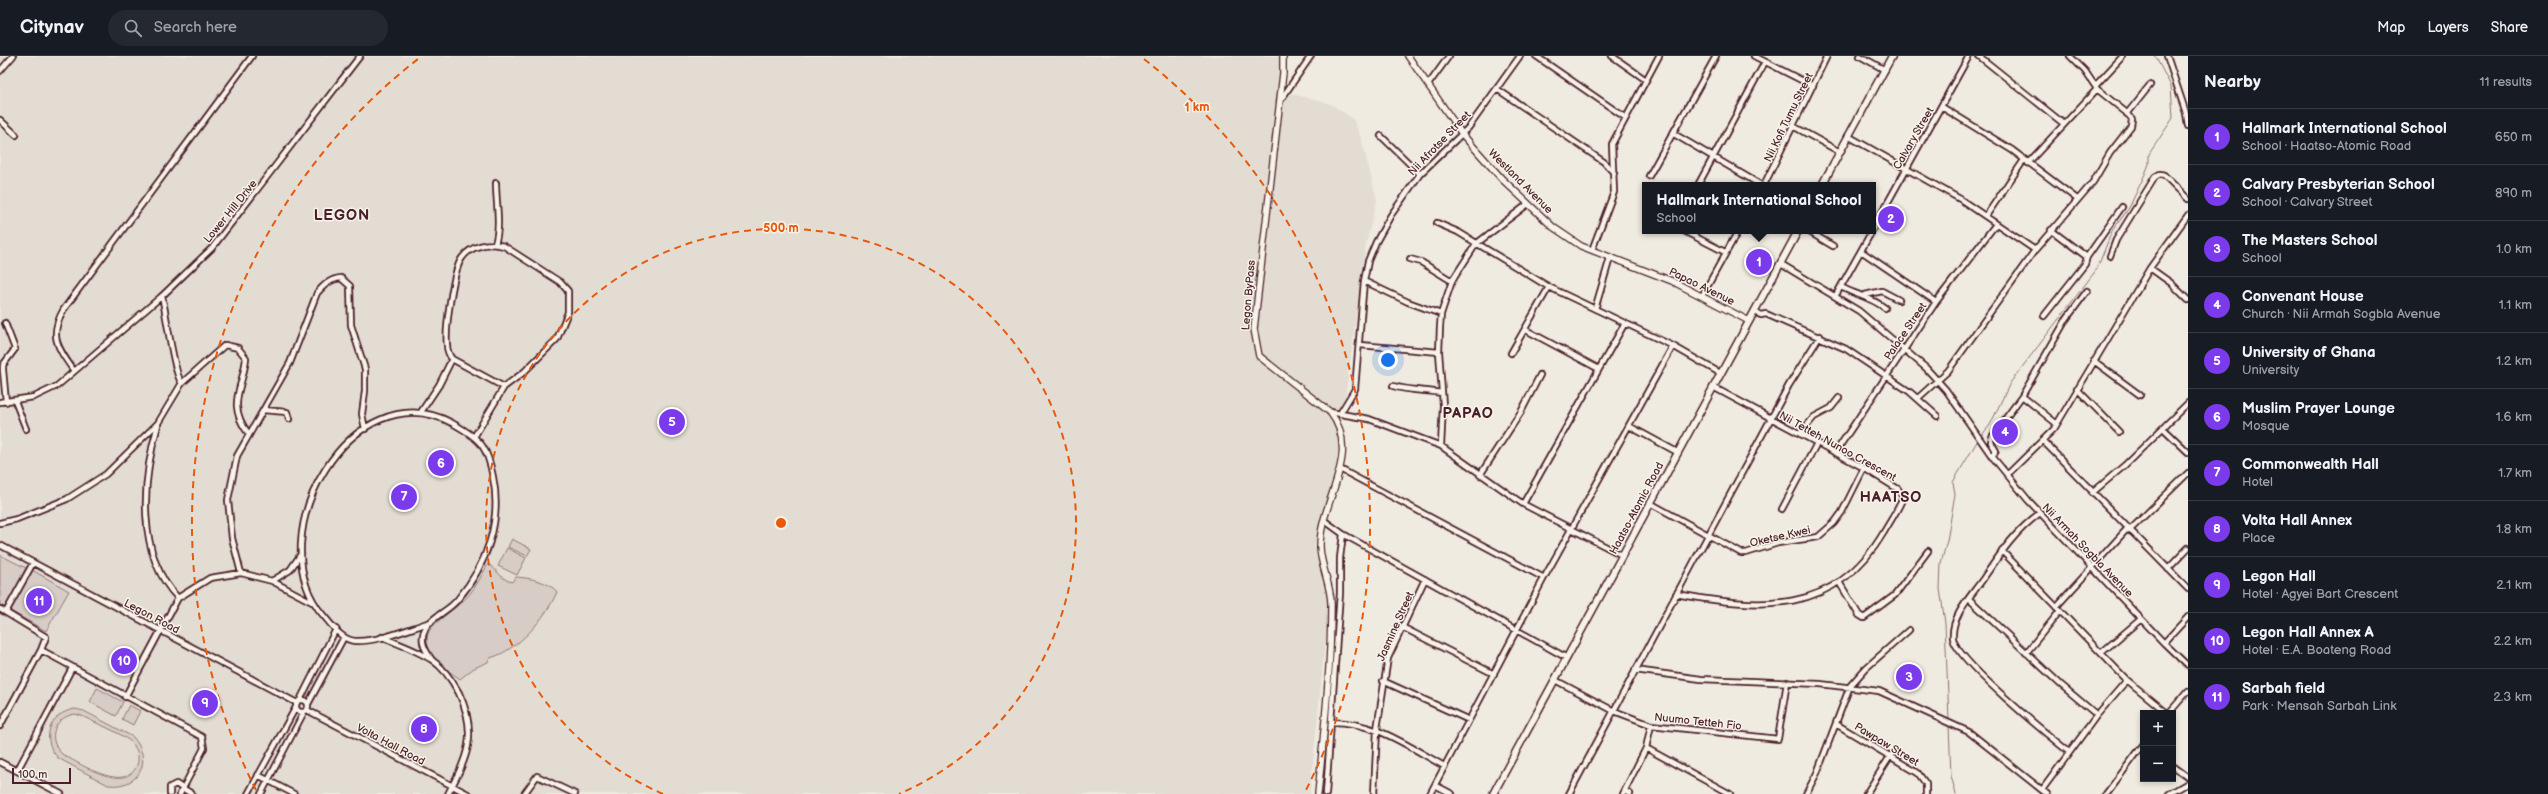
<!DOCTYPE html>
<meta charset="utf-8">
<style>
:root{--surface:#171b24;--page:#242831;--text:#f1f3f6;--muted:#9ea1a6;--line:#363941;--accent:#7c3aed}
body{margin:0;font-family:"Balsamiq Sans",sans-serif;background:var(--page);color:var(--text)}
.controls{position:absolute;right:12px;bottom:12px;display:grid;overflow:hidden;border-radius:0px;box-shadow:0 2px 6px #0003}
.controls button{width:36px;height:36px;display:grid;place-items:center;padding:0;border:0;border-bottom:1px solid var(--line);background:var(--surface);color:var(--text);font:20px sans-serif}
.scale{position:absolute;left:12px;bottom:10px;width:59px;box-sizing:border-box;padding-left:4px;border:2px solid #4a1f2b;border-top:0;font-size:11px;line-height:14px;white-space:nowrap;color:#4a1f2b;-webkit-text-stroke:3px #f7f3e8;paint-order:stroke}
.you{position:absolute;left:1388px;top:304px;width:14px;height:14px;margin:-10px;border:3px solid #fff;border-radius:50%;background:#1a73e8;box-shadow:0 0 0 6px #1a73e833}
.badge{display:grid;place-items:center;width:26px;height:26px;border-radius:50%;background:var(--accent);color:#fff;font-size:13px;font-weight:700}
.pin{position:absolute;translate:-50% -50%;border:2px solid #fff;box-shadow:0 1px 4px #0006}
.popup{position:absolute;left:1642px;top:126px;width:234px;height:52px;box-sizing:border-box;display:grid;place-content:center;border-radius:0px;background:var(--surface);filter:drop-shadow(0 1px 3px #0005);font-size:13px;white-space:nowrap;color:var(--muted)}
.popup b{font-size:15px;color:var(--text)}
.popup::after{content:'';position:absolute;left:50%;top:100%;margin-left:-8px;border:8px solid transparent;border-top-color:var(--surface)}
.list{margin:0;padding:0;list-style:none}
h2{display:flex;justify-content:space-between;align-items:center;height:52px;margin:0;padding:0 16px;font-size:17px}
h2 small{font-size:13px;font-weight:400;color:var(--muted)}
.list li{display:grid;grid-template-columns:26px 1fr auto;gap:12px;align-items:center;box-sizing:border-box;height:56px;padding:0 16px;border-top:1px solid var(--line)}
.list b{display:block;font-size:15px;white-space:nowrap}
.list p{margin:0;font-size:13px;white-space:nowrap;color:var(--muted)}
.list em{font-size:13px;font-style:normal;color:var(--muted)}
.icon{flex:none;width:22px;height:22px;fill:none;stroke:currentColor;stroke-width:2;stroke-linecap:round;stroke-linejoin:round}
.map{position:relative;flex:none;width:2188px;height:738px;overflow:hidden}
header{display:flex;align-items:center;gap:24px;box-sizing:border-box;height:56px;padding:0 20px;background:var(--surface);border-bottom:1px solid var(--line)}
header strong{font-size:19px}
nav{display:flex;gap:22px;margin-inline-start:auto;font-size:14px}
.search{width:280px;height:36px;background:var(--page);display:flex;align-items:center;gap:10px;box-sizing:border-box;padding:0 14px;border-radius:22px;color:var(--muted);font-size:15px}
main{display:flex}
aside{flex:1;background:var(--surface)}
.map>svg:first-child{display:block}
.built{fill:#e3dcd2}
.green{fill:#d8cdc6;stroke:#917678;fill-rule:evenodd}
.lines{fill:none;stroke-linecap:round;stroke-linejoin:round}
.stream{stroke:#8b6f72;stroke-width:1}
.minor-casing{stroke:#4a1f2b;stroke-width:8}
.tertiary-casing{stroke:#4a1f2b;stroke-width:8}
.secondary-casing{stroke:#4a1f2b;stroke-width:9}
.minor{stroke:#f7f3e8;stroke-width:4.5}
.tertiary{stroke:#f7f3e8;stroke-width:5.5}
.secondary{stroke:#f7f3e8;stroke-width:6}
.ring{fill:none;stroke:#e8590c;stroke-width:2;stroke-dasharray:7 5}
.labels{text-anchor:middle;stroke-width:3;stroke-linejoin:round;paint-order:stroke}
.street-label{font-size:11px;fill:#4a1f2b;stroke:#f7f3e8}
.district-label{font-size:15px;font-weight:bold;letter-spacing:1px;fill:#4a1f2b;stroke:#f7f3e8}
.centre{fill:#e8590c;stroke:#f7f3e8;stroke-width:2}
.ring-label{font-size:12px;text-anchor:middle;font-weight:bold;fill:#e8590c;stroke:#f7f3e8;stroke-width:3;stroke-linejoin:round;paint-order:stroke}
</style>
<header>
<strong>Citynav</strong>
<div class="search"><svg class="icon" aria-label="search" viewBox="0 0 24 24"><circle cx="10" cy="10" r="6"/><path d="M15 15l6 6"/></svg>Search here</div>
<nav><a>Map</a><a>Layers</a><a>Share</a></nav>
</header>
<main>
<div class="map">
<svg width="2188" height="738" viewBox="0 0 2188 738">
<rect width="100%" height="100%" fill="#f0ebe0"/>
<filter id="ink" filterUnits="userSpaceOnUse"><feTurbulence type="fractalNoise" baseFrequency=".025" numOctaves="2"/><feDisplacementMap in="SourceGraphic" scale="8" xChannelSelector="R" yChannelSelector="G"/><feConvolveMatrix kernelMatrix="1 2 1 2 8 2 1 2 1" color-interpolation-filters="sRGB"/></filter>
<g filter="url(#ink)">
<path class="built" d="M0 0H1280L1278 34 1331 48 1353 63 1361 81 1377 144 1366 188 1334 424 1317 476 1315 490 1329 548 1310 738H0Z"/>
<path class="green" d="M512 483 531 493 527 500 508 491Z
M507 492 526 502 517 519 498 510Z
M0 499 26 512 5 553 0 551Z
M488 508C497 513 500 523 512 526L516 521C529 522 549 525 557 536 546 562 517 595 490 602L488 606 474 612 460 623C444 612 412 589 435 568 446 558 459 550 468 540 476 531 482 519 488 508Z
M32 514 69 535 46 575 9 554Z
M97 632 123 646 116 660 90 646Z
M129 649 140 655 133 669 122 663Z
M75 653 84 655 133 681C154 705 139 733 108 729L58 702C40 683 49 657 75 653ZM75 658 82 660C97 668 118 675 131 686 137 692 140 701 137 709 126 738 80 708 62 698 46 683 54 661 75 658Z"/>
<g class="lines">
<path class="stream" d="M1981 380 1990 369 2010 327 2097 213 2112 175 2129 152 2145 118 2149 108V98L2173 62 2171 30 2155 0
M1949 664 1945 567 1940 533 1941 507 1947 485 1955 438 1953 426 1978 384
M1949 669 1951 720 1956 738"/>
<defs>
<path id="minor" d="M1536 0 1626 62
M1612 0 1646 24
M1754 0 1813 30
M1860 0 1885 14
M1979 0 2064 68
M2167 0 2186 57 2188 70
M0 15 13 0
M1428 29 1449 0
M2096 29 2123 0
M1497 33 1604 106 1614 117
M1280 45 1311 0
M1942 51 2012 94 2077 143
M2127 58 2150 29
M0 64 16 79
M1793 70 1840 96
M1674 78 1761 129
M1381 80 1420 118
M1848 80 1960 143 2035 194
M2028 107 2097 33
M1649 120 1716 0
M1698 129 1765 6
M1764 129 1827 0
M1986 160 2024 104
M1437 167 1458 176 1549 231 1673 290 1720 317
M1873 173 1969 0
M2051 174 2087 201
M1684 175 1725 196
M1808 175 1833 190
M495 188C501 169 496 147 496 127
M1592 194 1614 136 1612 88 1659 0
M1861 195 1936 246
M2110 200 2116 184 2155 121 2160 118 2164 119 2188 143
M1410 203 1421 206 1452 225
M1781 208 1859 255 1926 312 1946 334 1991 399 2028 444 2164 587 2188 610
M2150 212 2171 227 2188 244
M1364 225 1408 246 1441 258
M1841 231C1858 240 1869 240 1885 252
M1836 239 1872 175
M1865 239 1882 235 1899 244
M162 240C166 256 174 320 182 327
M1702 240 1738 175
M1595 253 1610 202
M1754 256 1761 259 1766 258 1846 293 1910 336 1937 360
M2044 260 2085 208 2087 201 2122 151
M5 267 15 293 3 309V314L6 346
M1526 274 1599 313
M1360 289 1439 296
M1511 297 1549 231
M452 303 504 331
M2094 305 2140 339
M74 315C58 292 48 280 64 253L252 0
M1393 330C1409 335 1426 334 1442 337
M2077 333 2119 376
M1918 342 1948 315 2035 194 2093 126 2110 97 2131 70 2132 63 2128 58 2097 33 2085 15 2070 0
M15 345 26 373
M0 346 34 341 57 330 162 240 212 192 360 0
M263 354 287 356 289 363
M421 356 439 329 452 303C449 299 447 295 447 289 445 273 453 214 462 202 471 189 490 186 504 190L560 226 568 235V256L557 283 524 316 504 331 474 381
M1330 356 1369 363 1441 390 1523 448 1622 499
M1341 356 1355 333 1364 225 1368 205 1376 186 1391 159 1420 118 1469 71 1520 0
M2057 368 2022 340 2067 262 2087 235
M158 369C142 423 136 499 178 542
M1629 370 1677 396
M2163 372 2188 396
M1800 378 1814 361 1831 352 1839 342
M2043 385 2188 533
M1441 390 1443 349 1439 296 1440 271 1441 258 1452 225 1476 188 1528 148
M1835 397 1936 246 1996 168
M1992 401 1996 395 1991 386 1992 381 2022 340
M1340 413 1544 522
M1480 419 1521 356 1540 319
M2007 419 2054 373 2150 212 2188 159
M2092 437 2125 409 2188 347
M1650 447 1741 497H1746L1778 487 1818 481 1834 467 1842 456 1864 412
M1523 448 1625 267
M1782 453 1817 387
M2040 457C2015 475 2000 498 1983 523 1971 540 1951 560 1953 582 1955 603 2048 679 2069 696
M1325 465 1343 478 1567 602
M0 467 17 463 67 443 106 418 158 367 182 327 225 289 238 292 246 302C243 333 226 347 248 377
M2129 475 2188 417
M0 489 297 647
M2002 495 2127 624 2167 657
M2168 513 2188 492
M241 517 232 482 228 444 237 400 290 307 317 237C324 229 330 223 341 222L350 230 351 269 365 313V335L362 358 365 373
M272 525 290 514 301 498
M1839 526 1859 559 1864 562 1895 539 1928 495
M1676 538C1761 553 1834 561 1884 476 1890 465 1899 453 1903 441L1898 433 1864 412 1713 331
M1969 543 2060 628 2097 659
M2056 551 2127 473
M0 553 46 581 41 594 0 670
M6 556 33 507
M431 566C408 573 379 586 355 585 341 584 331 568 323 559 256 480 353 314 452 367 463 373 477 381 483 391 489 400 491 411 493 421 502 465 487 509 458 543 450 554 433 560 426 571 419 584 424 593 432 604
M1402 571 1494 618
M382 581C398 588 417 594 432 604 444 612 452 624 459 637 478 678 468 700 448 738
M2164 587 2188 561
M41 594 202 681 204 692 180 738
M2026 597 2060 555
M2101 597 2141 563
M1635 614 1701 623 1820 628 1879 635 1969 676 2047 738
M1555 624 1614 655 1651 669 1778 683 1787 626
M1383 625 1469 664
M125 641 178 542 210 522 241 517 272 525 312 546
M296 650a6 6 0 1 1 12 0a6 6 0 1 1-12 0Z
M300 644 336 573
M308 648 344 581
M307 654 468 738
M2169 657 2188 635
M1331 666C1376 666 1406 689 1444 710
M1836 668 1918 717 1926 728V738
M1646 692 1730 738
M0 706 61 738
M2173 710 2188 721
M17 715 72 612
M258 719 294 738
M1435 729 1452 738
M2042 734 2097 659 2127 624
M1625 735 1630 738
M170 738V731L176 728 192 738
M248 738 296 651
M261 738 304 656
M524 738 537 720 575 738
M1326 738 1340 537V502L1343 478
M1374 738 1377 673 1388 602 1425 523
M1430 738 1544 522 1673 290
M1569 738 1789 329 1820 280
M1623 738 1646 692 1651 669
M1806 738 1817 717 1850 630 1866 612 1909 574
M1866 738 1891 699
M2106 738 2143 689
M2169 738 2188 727"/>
<path id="tertiary" d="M1283 0V17L1254 273 1259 300 1330 356C1363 398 1320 445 1320 490 1320 510 1332 530 1331 550 1331 612 1324 676 1318 738
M1408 0 1462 78 1502 123 1553 171 1581 190 1672 225 1749 265"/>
<path id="secondary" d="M1822 129 1892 0
M1493 738 1798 175"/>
</defs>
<use href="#minor" class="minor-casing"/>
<use href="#tertiary" class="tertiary-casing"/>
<use href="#secondary" class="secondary-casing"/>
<use href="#minor" class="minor"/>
<use href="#tertiary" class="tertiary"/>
<use href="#secondary" class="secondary"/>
</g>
</g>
<g class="ring">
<path d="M663 738A295 295 0 1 1 899 738"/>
<path d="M256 734A589 589 0 0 1 418 3M1144 3A589 589 0 0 1 1306 734"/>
</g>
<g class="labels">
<g class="street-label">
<text transform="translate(1788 61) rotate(-64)" y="4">Nii Kofi Tumu Street</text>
<text transform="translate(1913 82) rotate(-60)" y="4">Calvary Street</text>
<text transform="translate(1439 87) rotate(-46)" y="4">Nii Afrotse Street</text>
<text transform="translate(1521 125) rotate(45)" y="4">Westland Avenue</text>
<text transform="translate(230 155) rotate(-51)" y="4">Lower Hill Drive</text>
<text transform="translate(1702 230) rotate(26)" y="4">Papao Avenue</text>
<text transform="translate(1248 239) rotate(-85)" y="4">Legon ByPass</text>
<text transform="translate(1905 275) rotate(-56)" y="4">Palace Street</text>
<text transform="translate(1838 390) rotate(29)" y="4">Nii Tetteh Nunoo Crescent</text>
<text transform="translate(1636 452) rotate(-62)" y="4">Haatso-Atomic Road</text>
<text transform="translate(1780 480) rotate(-13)" y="4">Oketse Kwei</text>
<text transform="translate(2088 494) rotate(46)" y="4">Nii Armah Sogbla Avenue</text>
<text transform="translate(152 560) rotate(28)" y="4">Legon Road</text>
<text transform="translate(1395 570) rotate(-66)" y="4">Jasmine Street</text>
<text transform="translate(1698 665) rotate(6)" y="4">Nuumo Tetteh Fio</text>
<text transform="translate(391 688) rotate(28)" y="4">Volta Hall Road</text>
<text transform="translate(1887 688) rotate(31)" y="4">Pawpaw Street</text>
</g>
<g class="district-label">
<text x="342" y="164">LEGON</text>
<text x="1468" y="362">PAPAO</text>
<text x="1891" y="446">HAATSO</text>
</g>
</g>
<circle cx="781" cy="467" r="6" class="centre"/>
<g class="ring-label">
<text x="1197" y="55">1 km</text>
<text x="781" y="176">500 m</text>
</g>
</svg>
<div class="controls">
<button>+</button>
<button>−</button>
</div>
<div class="scale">100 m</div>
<div class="you"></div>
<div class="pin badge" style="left:1759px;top:206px">1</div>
<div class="popup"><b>Hallmark International School</b>School</div>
<div class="pin badge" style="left:1891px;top:163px">2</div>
<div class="pin badge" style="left:1909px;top:621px">3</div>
<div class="pin badge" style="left:2005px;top:376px">4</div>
<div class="pin badge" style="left:672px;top:366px">5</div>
<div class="pin badge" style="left:441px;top:407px">6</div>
<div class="pin badge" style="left:404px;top:441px">7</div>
<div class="pin badge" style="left:424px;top:673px">8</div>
<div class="pin badge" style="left:205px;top:647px">9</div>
<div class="pin badge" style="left:124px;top:605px">10</div>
<div class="pin badge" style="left:39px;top:545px">11</div>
</div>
<aside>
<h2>Nearby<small>11 results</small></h2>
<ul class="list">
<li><span class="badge">1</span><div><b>Hallmark International School</b><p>School · Haatso-Atomic Road</p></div><em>650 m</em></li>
<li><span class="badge">2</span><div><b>Calvary Presbyterian School</b><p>School · Calvary Street</p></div><em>890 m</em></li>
<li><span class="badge">3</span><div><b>The Masters School</b><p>School</p></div><em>1.0 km</em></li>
<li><span class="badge">4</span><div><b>Convenant House</b><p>Church · Nii Armah Sogbla Avenue</p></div><em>1.1 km</em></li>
<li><span class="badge">5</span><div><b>University of Ghana</b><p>University</p></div><em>1.2 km</em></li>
<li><span class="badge">6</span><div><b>Muslim Prayer Lounge</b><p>Mosque</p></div><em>1.6 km</em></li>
<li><span class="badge">7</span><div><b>Commonwealth Hall</b><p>Hotel</p></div><em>1.7 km</em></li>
<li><span class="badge">8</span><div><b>Volta Hall Annex</b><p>Place</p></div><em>1.8 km</em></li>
<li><span class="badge">9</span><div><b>Legon Hall</b><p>Hotel · Agyei Bart Crescent</p></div><em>2.1 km</em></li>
<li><span class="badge">10</span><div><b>Legon Hall Annex A</b><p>Hotel · E.A. Boateng Road</p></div><em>2.2 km</em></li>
<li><span class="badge">11</span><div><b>Sarbah field</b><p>Park · Mensah Sarbah Link</p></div><em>2.3 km</em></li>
</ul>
</aside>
</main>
